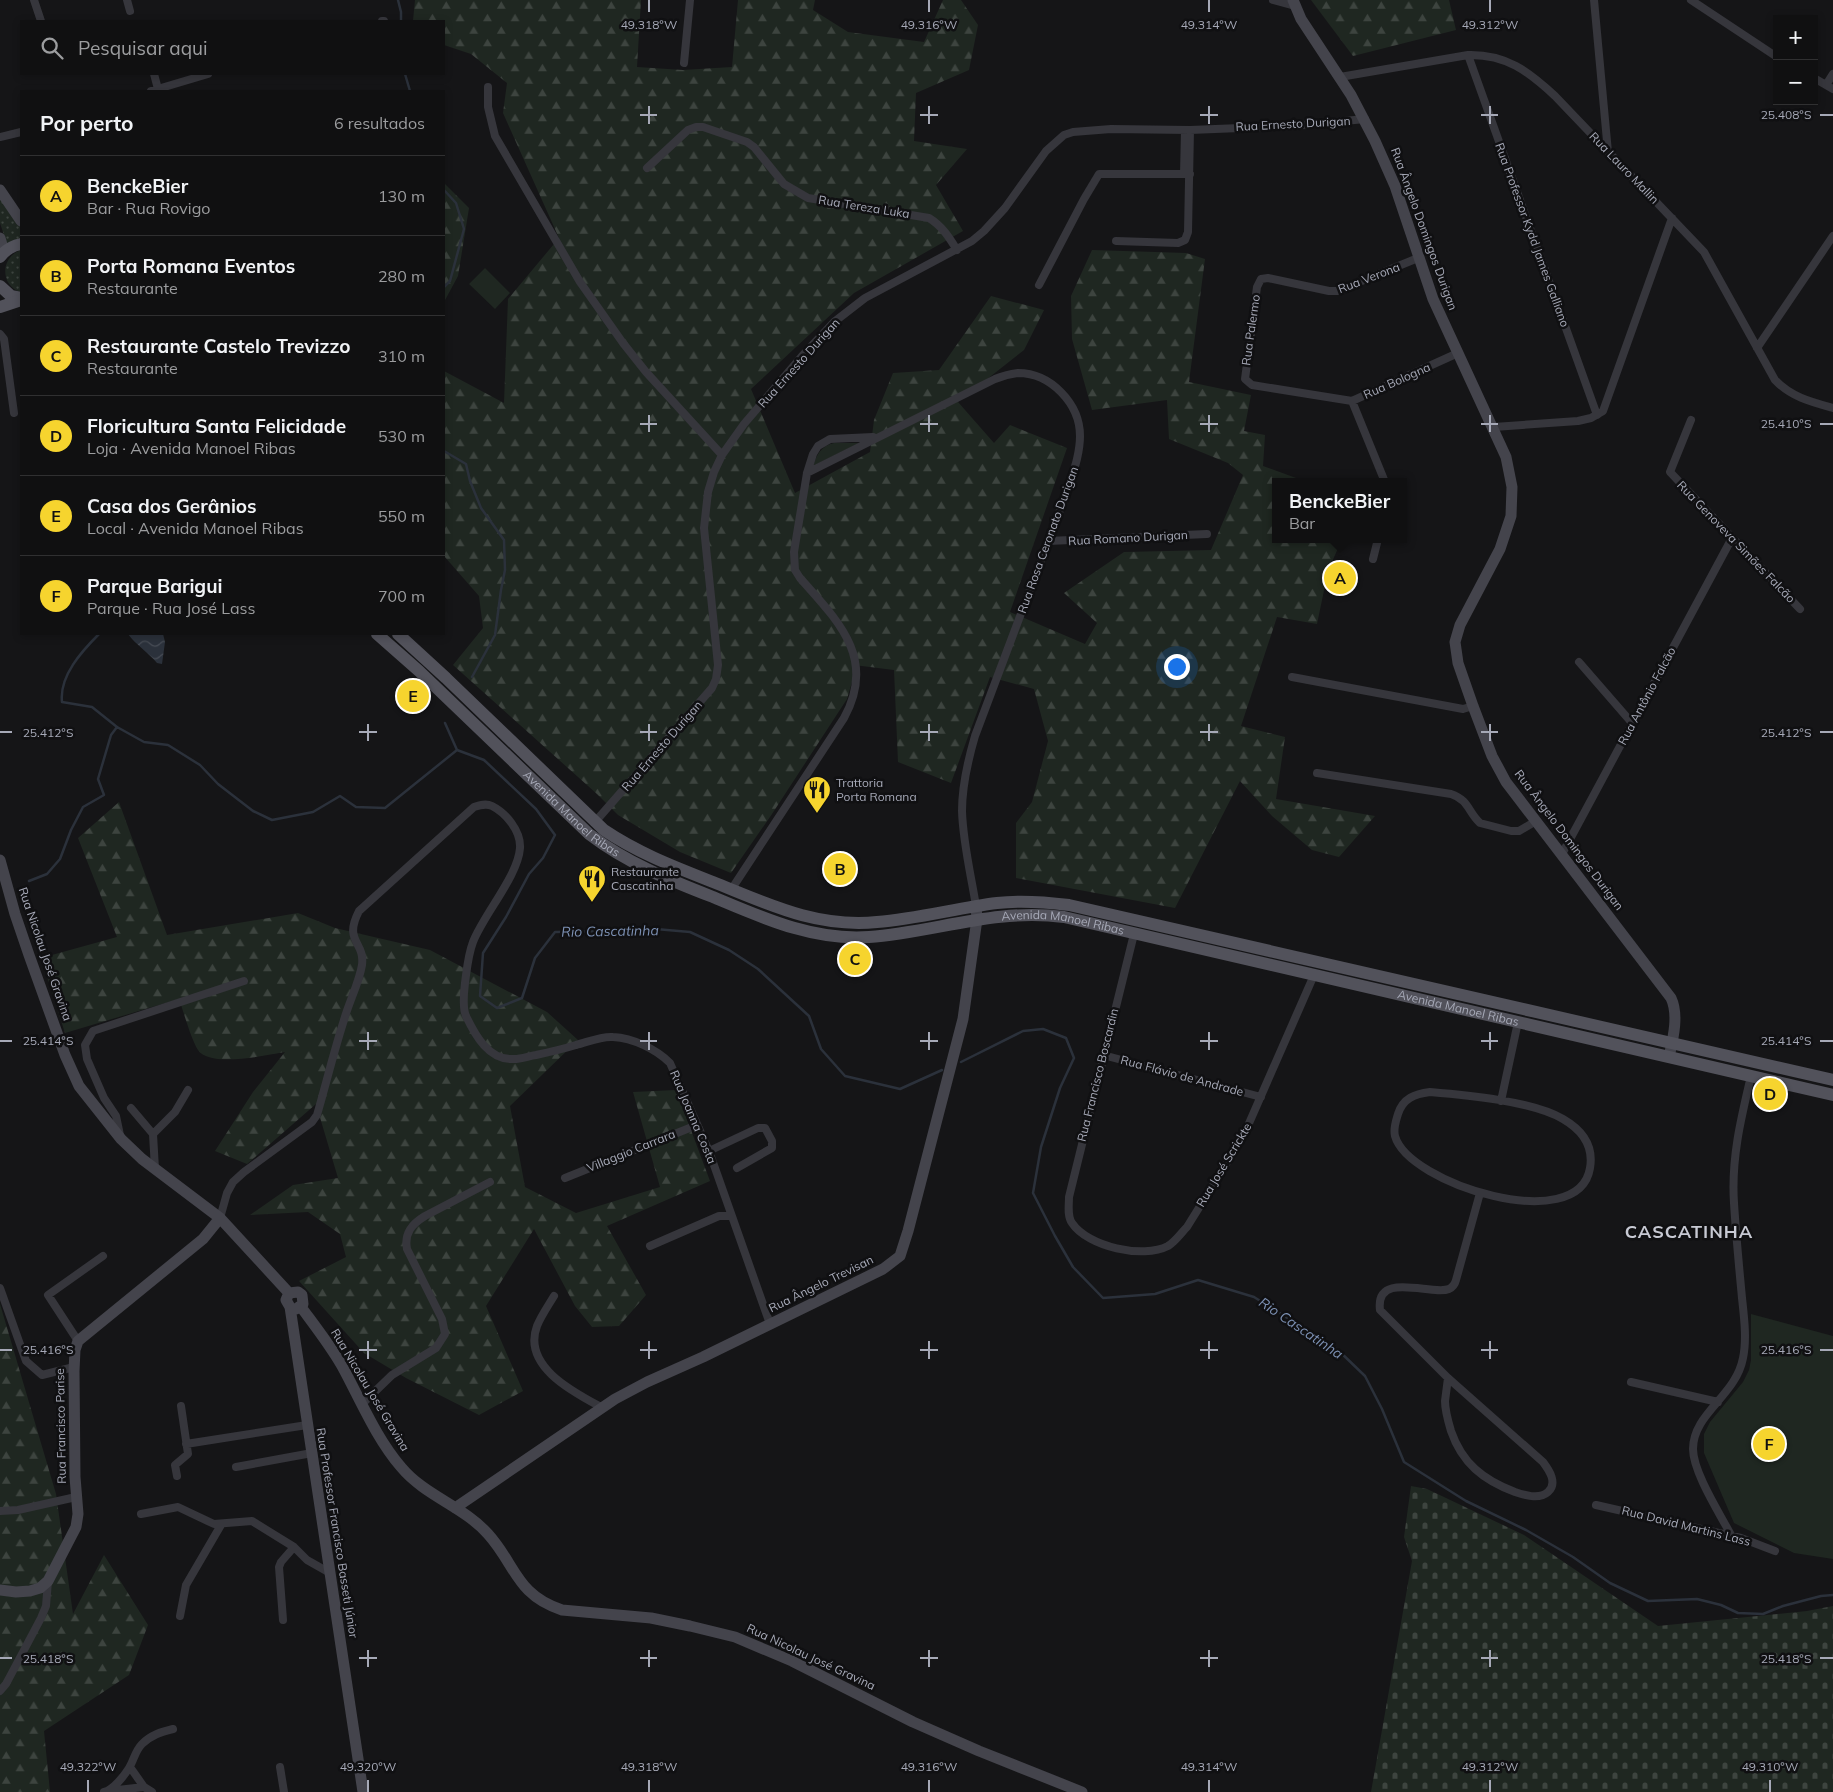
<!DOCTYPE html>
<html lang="pt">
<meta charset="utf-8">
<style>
:root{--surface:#101011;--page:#1e1e1f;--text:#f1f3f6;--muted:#9c9d9f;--line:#303031;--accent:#f6d42e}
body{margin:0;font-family:Mulish,sans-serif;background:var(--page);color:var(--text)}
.controls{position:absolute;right:15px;top:15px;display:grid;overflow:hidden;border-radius:0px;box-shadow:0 2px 8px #0003}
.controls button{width:45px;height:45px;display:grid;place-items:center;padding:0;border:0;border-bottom:1px solid var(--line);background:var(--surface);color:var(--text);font:25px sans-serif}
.you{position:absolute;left:1176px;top:666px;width:18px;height:18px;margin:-12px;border:4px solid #fff;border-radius:50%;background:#1a73e8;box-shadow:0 0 0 8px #1a73e833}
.badge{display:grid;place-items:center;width:32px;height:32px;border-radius:50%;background:var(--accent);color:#111;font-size:16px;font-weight:700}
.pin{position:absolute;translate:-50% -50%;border:2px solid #fff;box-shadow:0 1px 5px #0006}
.popup{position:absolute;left:1272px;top:478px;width:135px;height:65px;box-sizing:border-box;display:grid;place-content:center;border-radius:0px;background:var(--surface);filter:drop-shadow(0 1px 4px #0005);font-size:16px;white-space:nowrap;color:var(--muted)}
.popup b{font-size:19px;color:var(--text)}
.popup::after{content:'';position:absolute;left:50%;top:100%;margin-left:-10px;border:10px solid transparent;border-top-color:var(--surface)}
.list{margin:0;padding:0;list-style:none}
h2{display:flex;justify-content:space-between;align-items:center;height:65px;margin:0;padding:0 20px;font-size:21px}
h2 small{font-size:16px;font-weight:400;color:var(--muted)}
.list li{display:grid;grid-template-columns:32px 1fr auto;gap:15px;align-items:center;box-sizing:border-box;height:80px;padding:0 20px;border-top:1px solid var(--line)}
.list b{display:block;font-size:19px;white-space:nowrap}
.list p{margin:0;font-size:16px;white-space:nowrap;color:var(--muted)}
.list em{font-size:16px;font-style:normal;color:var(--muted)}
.icon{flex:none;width:28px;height:28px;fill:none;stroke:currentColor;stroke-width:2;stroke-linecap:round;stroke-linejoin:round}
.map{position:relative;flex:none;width:1833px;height:1792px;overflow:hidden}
.search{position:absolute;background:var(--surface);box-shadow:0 2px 8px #0003;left:20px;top:20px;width:425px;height:55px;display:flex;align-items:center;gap:12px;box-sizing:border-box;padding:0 18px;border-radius:0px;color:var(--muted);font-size:19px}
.panel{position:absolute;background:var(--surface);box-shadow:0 2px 8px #0003;left:20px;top:90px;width:425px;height:545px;border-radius:0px}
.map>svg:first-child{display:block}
.grass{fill:url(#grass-dots)}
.forest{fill:url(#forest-firs)}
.cemetery{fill:url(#cemetery-stones)}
.park{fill:#1f2721}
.water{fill:url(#water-waves)}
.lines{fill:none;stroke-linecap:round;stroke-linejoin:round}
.stream{stroke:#2b313b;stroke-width:2.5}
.street{stroke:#36363c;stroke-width:8}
.secondary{stroke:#44444c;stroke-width:11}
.primary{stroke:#52525b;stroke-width:12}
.ticks{fill:none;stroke:#a6a9b7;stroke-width:2}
.labels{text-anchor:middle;stroke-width:5;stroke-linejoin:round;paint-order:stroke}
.street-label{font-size:12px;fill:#a6a9b7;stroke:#101012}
.poi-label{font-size:12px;fill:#a6a9b7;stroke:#101012;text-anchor:start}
.water-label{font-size:14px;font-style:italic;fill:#7c90b3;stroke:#101012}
.district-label{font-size:18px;font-weight:bold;letter-spacing:1px;fill:#c7c9d3;stroke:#101012}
.ticks-label{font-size:12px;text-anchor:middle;fill:#a6a9b7;stroke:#101012;stroke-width:5;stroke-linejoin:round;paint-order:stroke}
</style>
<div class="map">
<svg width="1833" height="1792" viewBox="0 0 1833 1792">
<defs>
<pattern id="grass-dots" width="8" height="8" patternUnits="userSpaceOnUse" patternTransform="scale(1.25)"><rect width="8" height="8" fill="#1f2721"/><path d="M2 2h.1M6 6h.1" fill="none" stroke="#3d443f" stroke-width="1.8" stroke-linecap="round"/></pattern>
<pattern id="forest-firs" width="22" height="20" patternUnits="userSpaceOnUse" patternTransform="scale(1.25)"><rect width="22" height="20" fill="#1f2721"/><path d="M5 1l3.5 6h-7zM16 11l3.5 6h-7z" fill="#3d443f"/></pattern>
<pattern id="cemetery-stones" width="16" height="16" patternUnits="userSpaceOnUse" patternTransform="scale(1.25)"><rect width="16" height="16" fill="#1f2721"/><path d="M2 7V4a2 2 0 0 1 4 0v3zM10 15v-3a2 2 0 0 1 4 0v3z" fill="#3d443f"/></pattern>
<pattern id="water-waves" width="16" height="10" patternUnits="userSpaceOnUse" patternTransform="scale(1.25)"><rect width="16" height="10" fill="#2b313b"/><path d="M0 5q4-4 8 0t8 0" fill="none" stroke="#474c55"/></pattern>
</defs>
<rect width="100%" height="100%" fill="#151517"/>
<path class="grass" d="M0 195 21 225V242L4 245 5 238 0 223Z
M21 250V292C0 286 0 257 21 250Z"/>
<path class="forest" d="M415 0H641L637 67 683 70 732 67 738 0H815L813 10 848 32 924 42 943 0H961L978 25 969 70 916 93 914 141 967 149 936 185 963 231 854 293 751 389 795 493 870 452 874 420 893 373 939 370 991 296 1044 310 1024 350 958 402 994 443 1010 425 1067 448 1010 612 1085 644 1097 623 1064 593 1124 552 1211 550 1243 475 1228 463 1169 439 1167 400 1092 410 1072 339 1071 296 1092 250 1186 253 1205 259 1189 382 1251 395 1244 431 1265 435 1263 466 1307 482H1276V539H1342L1328 571 1317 624 1277 617 1241 726 1285 737 1276 799 1375 816 1339 857 1312 850 1272 816 1240 781 1175 908 1016 878V823L1032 802 1048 741 1034 689 990 677 951 783 898 762 894 670 854 665 852 682 847 699 772 814 731 873 680 852 618 815 597 794 453 665 483 628 479 596 444 556V371L504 403 508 299 559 238 503 113 507 83 471 54 444 45V21H413Z
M1311 0H1449L1456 30 1353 56Z
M444 183 469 208 458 276 444 302Z
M119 802 167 935 298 913 335 928 430 950 547 1012 578 1040 510 1106 525 1187 576 1213 660 1187 633 1092 676 1090 710 1181 607 1226 646 1295 619 1326 592 1327 575 1306 534 1229 486 1306 523 1391 479 1415 406 1378 364 1353 299 1281 346 1257 340 1234 308 1212 250 1215 293 1185 338 1178 316 1104 247 1164 215 1151 253 1092 285 1052C266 1055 210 1068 198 1050 191 1039 184 1013 179 999L65 1033 41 958 117 937 78 838Z
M0 1304 56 1494 73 1614 104 1555 148 1625 129 1675 44 1731 50 1792H0Z"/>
<path class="cemetery" d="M1411 1486 1427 1489 1524 1535 1658 1626 1807 1611 1833 1606V1792H1371L1412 1561 1404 1537Z"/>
<path class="park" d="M485 268 510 293 495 309 469 284Z
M834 443H859L813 466C817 454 821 446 834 443Z
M1751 1314 1833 1336V1559L1794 1553 1734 1523 1704 1453V1434L1710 1422 1743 1382 1749 1370 1751 1360Z"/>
<path class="water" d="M128 634H163L165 642 162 664 157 663C148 652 136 645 128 634Z"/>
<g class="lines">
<path class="stream" d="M398 0 401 12V21
M405 74 410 91
M444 190 456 203 464 229 450 281 444 287
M444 451 466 464 470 481 481 508 504 540 505 570 501 590 495 635 472 677
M99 634C82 651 59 676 62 702L92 707 117 727
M445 723 457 750 484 760 536 809 555 835 543 858 529 874 506 917 483 953 480 996 497 1008 522 998 535 958 555 932 611 931 644 928 690 932 729 950 758 969 809 1016 821 1049 845 1076 900 1089 942 1070
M29 881 47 874 60 859 71 830 83 807 104 795 98 779 111 735 117 727 144 742 168 745 200 765 218 784 253 811 272 820 313 812 340 796 356 807 385 808 457 750
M961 1062 1023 1031 1043 1029 1066 1038 1074 1058 1060 1088 1041 1147 1033 1193 1055 1236 1073 1267 1103 1298 1155 1294 1198 1280 1254 1297 1338 1350 1365 1376 1382 1409 1404 1462 1466 1501 1526 1530 1573 1557 1610 1583 1648 1601 1697 1599 1721 1605 1738 1613 1763 1614 1783 1606 1821 1596 1833 1595"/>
<path class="street" d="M34 0 41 21
M127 0 130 11
M1273 0 1295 6
M1594 0 1608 152
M1691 0 1777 57
M382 21H384
M1468 55 1597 415
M684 63 690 0
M154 74 158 89
M1340 77 1468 55C1506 54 1528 71 1555 96L1704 252 1775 380C1791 397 1811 402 1833 408
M1814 78 1833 89
M1826 85 1833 74
M488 87V107L495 136 580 282 623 343 646 372 722 455
M151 91 208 74
M0 137 21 132
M647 168 688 130 696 127H703L747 142 754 147 784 184 808 198 929 218C942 226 949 237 957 250
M1184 174 1185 130
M1116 241 1178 243 1185 240 1188 232 1190 130
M1418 258 1337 291H1329L1268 278 1261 279 1257 287 1245 379 1252 385 1352 401 1458 353
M1039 285 1084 199 1099 174H1190
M0 334 4 339 14 413
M1757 348 1833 236
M1352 401 1385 482
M1691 420 1670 472 1800 609
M1494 427 1578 421 1591 418 1603 411 1672 218
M807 473 995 379C1002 376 1010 374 1018 373 1051 373 1080 404 1080 436 1080 453 1074 470 1069 486L975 736C968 760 962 785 962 811 963 843 971 875 976 906
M1048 541 1207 534
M1373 559 1378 539
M1579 662 1632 723
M1292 677 1463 709 1473 706
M1317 773 1451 794C1469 800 1468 812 1480 823L1511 831H1519L1536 821
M595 822 712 688 716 679 718 665 704 528 708 492 714 472 722 455 744 424 802 356 834 322 865 298 972 241 984 231 1005 208 1046 151 1064 135 1073 132 1111 129 1190 130 1292 126 1365 119
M1562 854 1732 538
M731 890 844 718C877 658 838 621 800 578L795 570 794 552 807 473 813 454 818 446 830 439 873 437
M1134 934 1069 1197C1069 1205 1067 1216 1072 1223 1088 1247 1143 1259 1168 1246 1176 1241 1181 1233 1187 1227L1243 1137 1314 975
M1103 1055 1261 1097
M1430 1092C1466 1095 1532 1101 1563 1119 1582 1130 1594 1145 1590 1168 1579 1237 1408 1184 1395 1136 1393 1128 1396 1121 1398 1114 1403 1098 1415 1094 1430 1092Z
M1501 1101 1518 1022
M131 1108 153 1134 175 1112 188 1090
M153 1134 155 1169
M120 1135 116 1116 104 1098 87 1059 85 1045 93 1031 244 981
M709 1151 758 1128H765L772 1141V1148L737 1168
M565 1178 697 1125
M220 1218 227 1193 233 1182 244 1172 312 1122 317 1115C326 1084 334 1051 344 1020 349 1002 359 983 362 965 365 941 343 942 359 911L474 807C480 805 486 803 492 806 506 813 521 831 520 848 518 876 484 914 473 942 468 955 467 968 465 983 464 992 462 1007 466 1016 475 1035 489 1061 514 1059 521 1059 529 1056 536 1055 550 1052 563 1049 576 1045 588 1042 601 1036 613 1037 633 1038 656 1049 670 1063L709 1151 770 1324
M650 1246 719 1216H731
M0 1288 26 1361 42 1375 74 1367
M554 1296C548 1306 541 1316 537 1326 522 1366 573 1392 601 1407
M78 1341 48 1295 103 1256
M1448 1378C1447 1386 1446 1393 1445 1401 1445 1411 1448 1421 1451 1431 1462 1463 1483 1480 1515 1492 1524 1495 1539 1500 1548 1492 1558 1483 1549 1470 1543 1462L1448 1378 1380 1310C1375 1270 1432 1296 1449 1289 1453 1287 1455 1284 1456 1280L1480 1193
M1631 1382 1718 1402
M362 1404 392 1375 436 1348 445 1334 442 1319 407 1249C404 1233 412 1224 425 1216L490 1182
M186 1444 307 1425
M236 1467 312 1453
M177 1476 175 1465 188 1454 181 1406
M1596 1505 1741 1538 1775 1551
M0 1511 18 1510 76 1497
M141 1514 178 1507 214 1524 252 1521 294 1547 307 1560 330 1573
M1731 1535C1720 1514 1693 1472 1693 1449 1693 1413 1736 1396 1743 1358 1747 1339 1744 1317 1742 1298 1739 1266 1736 1235 1734 1203 1731 1159 1741 1118 1751 1076
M180 1616 186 1585 221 1525
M283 1620 279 1567 281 1562 294 1547
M0 1691 6 1684 41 1618 46 1606 48 1581
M130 1767 144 1787 152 1792
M280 1767 284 1792
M109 1791 144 1787
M104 1792C113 1790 124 1776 129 1768 134 1760 135 1751 142 1744 151 1735 161 1732 173 1729"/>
<path class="secondary" d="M1293 0 1301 19 1351 95 1375 141 1395 186 1433 299 1506 457 1512 487 1511 516 1500 549 1460 625 1455 642 1458 663 1473 706 1492 756 1506 782 1671 998C1679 1015 1673 1039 1669 1057
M0 190 21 221
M0 238 4 251
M0 860 15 914 29 955 65 1055 79 1086 121 1139 142 1159 220 1218 289 1293
M289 1293 286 1300 290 1307 363 1792
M289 1293 298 1292 302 1295 303 1304 296 1309
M301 1307C315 1326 330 1345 342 1366 360 1399 376 1438 401 1467 425 1496 463 1506 488 1534 516 1565 516 1595 562 1610L651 1618 690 1626 735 1637 792 1661 913 1722 979 1751 1082 1792
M455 1508 615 1399 647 1382 703 1357 883 1269 900 1256 908 1231 963 1019 977 919 976 906
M0 1590 16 1592 30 1591 40 1588 48 1581 76 1527 78 1514 75 1477 74 1371 75 1350 78 1341 203 1239 220 1218"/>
<g class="primary">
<path d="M0 257C6 249 12 246 21 244"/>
<path d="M0 286 11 296 21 298"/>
<path d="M0 307 21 300"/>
<path id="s1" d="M377 634 419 671 589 834C627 863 669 880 713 897 763 918 813 941 869 937 936 932 994 908 1064 917L1833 1095"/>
<path d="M398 634 446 678 604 830C638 853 675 867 713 882 768 904 816 928 877 922 917 919 957 908 997 903 1021 900 1045 902 1069 905L1833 1080"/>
</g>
</g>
<path class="ticks" d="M649 0V12M929 0V12M1209 0V12M1490 0V12M649 106V124M929 106V124M1209 106V124M1490 106V124M640 115H657M920 115H938M1200 115H1218M1481 115H1498M1820 115H1833M649 415V432M929 415V432M1209 415V432M1490 415V432M640 424H657M920 424H938M1200 424H1218M1481 424H1498M1820 424H1833M368 724V741M649 724V741M929 724V741M1209 724V741M1490 724V741M0 732H12M359 732H377M640 732H657M920 732H938M1200 732H1218M1481 732H1498M1820 732H1833M368 1032V1050M649 1032V1050M929 1032V1050M1209 1032V1050M1490 1032V1050M0 1041H12M359 1041H377M640 1041H657M920 1041H938M1200 1041H1218M1481 1041H1498M1820 1041H1833M368 1341V1359M649 1341V1359M929 1341V1359M1209 1341V1359M1490 1341V1359M0 1350H12M359 1350H377M640 1350H657M920 1350H938M1200 1350H1218M1481 1350H1498M1820 1350H1833M368 1650V1667M649 1650V1667M929 1650V1667M1209 1650V1667M1490 1650V1667M0 1658H12M359 1658H377M640 1658H657M920 1658H938M1200 1658H1218M1481 1658H1498M1820 1658H1833M88 1780V1792M368 1780V1792M649 1780V1792M929 1780V1792M1209 1780V1792M1490 1780V1792M1770 1780V1792"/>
<defs>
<symbol id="restaurant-pin" viewBox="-11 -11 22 30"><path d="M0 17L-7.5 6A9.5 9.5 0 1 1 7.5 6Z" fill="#f6d42e" stroke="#101012"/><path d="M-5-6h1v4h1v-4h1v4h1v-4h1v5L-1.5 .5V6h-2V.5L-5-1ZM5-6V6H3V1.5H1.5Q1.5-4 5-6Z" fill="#111"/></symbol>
</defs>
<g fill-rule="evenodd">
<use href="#restaurant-pin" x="801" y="774" width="32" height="43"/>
<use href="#restaurant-pin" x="576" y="863" width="32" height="43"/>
</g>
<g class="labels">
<g class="street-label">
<text transform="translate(1293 124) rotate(-3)" y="4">Rua Ernesto Durigan</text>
<text transform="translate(1624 168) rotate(46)" y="4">Rua Lauro Mallin</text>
<text transform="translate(864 207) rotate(9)" y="4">Rua Tereza Luka</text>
<text transform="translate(1424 229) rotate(70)" y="4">Rua Ângelo Domingos Durigan</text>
<text transform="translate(1532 235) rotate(70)" y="4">Rua Professor Kydd James Galliano</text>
<text transform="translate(1369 278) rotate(-21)" y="4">Rua Verona</text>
<text transform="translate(1251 330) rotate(-82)" y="4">Rua Palermo</text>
<text transform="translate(799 363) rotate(-48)" y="4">Rua Ernesto Durigan</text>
<text transform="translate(1397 381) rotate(-24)" y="4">Rua Bologna</text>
<text transform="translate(1128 538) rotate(-3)" y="4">Rua Romano Durigan</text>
<text transform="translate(1048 540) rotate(-70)" y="4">Rua Rosa Ceronato Durigan</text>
<text transform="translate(1736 542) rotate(46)" y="4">Rua Genoveva Simões Falcão</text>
<text transform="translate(1647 696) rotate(-62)" y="4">Rua Antônio Falcão</text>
<text transform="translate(662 746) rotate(-49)" y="4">Rua Ernesto Durigan</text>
<text dy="4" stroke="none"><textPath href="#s1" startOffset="265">Avenida Manoel Ribas</textPath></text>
<text transform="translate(1569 840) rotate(53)" y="4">Rua Ângelo Domingos Durigan</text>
<text dy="4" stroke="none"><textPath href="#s1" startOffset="790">Avenida Manoel Ribas</textPath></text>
<text transform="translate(45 954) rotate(71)" y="4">Rua Nicolau José Gravina</text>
<text dy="4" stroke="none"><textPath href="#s1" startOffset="1195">Avenida Manoel Ribas</textPath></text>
<text transform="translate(1098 1075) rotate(-76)" y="4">Rua Francisco Boscardin</text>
<text transform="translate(1182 1076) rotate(15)" y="4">Rua Flávio de Andrade</text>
<text transform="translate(693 1117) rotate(67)" y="4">Rua Joanna Costa</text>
<text transform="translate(631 1151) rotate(-22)" y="4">Villaggio Carrara</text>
<text transform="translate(1224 1165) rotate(-59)" y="4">Rua José Scrickte</text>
<text transform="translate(821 1284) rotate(-26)" y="4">Rua Ângelo Trevisan</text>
<text transform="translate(370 1390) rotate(59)" y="4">Rua Nicolau José Gravina</text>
<text transform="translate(61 1426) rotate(-91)" y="4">Rua Francisco Parise</text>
<text transform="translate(1686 1526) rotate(14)" y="4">Rua David Martins Lass</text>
<text transform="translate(337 1533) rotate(81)" y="4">Rua Professor Francisco Basseti Júnior</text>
<text transform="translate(811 1657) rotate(25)" y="4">Rua Nicolau José Gravina</text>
</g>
<g class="poi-label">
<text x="836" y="787">Trattoria<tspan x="836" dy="14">Porta Romana</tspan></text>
<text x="611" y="876">Restaurante<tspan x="611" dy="14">Cascatinha</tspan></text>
</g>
<g class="water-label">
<text transform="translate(610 931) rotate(-1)" y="5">Rio Cascatinha</text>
<text transform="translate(1301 1328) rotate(34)" y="5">Rio Cascatinha</text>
</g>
<g class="district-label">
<text x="1689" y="1238">CASCATINHA</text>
</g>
</g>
<g class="ticks-label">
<text x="649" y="29">49.318°W</text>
<text x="929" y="29">49.316°W</text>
<text x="1209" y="29">49.314°W</text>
<text x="1490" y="29">49.312°W</text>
<text x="1786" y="119">25.408°S</text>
<text x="1786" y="428">25.410°S</text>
<text x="48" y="737">25.412°S</text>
<text x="1786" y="737">25.412°S</text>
<text x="48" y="1045">25.414°S</text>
<text x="1786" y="1045">25.414°S</text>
<text x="48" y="1354">25.416°S</text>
<text x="1786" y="1354">25.416°S</text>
<text x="48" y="1663">25.418°S</text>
<text x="1786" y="1663">25.418°S</text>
<text x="88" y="1771">49.322°W</text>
<text x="368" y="1771">49.320°W</text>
<text x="649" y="1771">49.318°W</text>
<text x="929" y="1771">49.316°W</text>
<text x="1209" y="1771">49.314°W</text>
<text x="1490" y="1771">49.312°W</text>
<text x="1770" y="1771">49.310°W</text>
</g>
</svg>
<div class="controls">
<button>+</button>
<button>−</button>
</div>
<div class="you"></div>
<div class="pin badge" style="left:1340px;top:578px">A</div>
<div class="popup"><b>BenckeBier</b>Bar</div>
<div class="pin badge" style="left:840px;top:869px">B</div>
<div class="pin badge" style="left:855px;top:959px">C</div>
<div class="pin badge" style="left:1770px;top:1094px">D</div>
<div class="pin badge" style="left:413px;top:696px">E</div>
<div class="pin badge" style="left:1769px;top:1444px">F</div>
<div class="search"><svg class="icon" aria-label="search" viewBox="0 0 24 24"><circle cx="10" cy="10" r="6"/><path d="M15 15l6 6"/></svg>Pesquisar aqui</div>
<section class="panel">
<h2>Por perto<small>6 resultados</small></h2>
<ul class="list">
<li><span class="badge">A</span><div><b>BenckeBier</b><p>Bar · Rua Rovigo</p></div><em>130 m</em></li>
<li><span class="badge">B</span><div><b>Porta Romana Eventos</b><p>Restaurante</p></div><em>280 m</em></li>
<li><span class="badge">C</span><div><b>Restaurante Castelo Trevizzo</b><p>Restaurante</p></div><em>310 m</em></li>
<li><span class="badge">D</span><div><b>Floricultura Santa Felicidade</b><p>Loja · Avenida Manoel Ribas</p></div><em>530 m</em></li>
<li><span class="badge">E</span><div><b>Casa dos Gerânios</b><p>Local · Avenida Manoel Ribas</p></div><em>550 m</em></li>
<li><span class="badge">F</span><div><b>Parque Barigui</b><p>Parque · Rua José Lass</p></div><em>700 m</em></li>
</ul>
</section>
</div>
